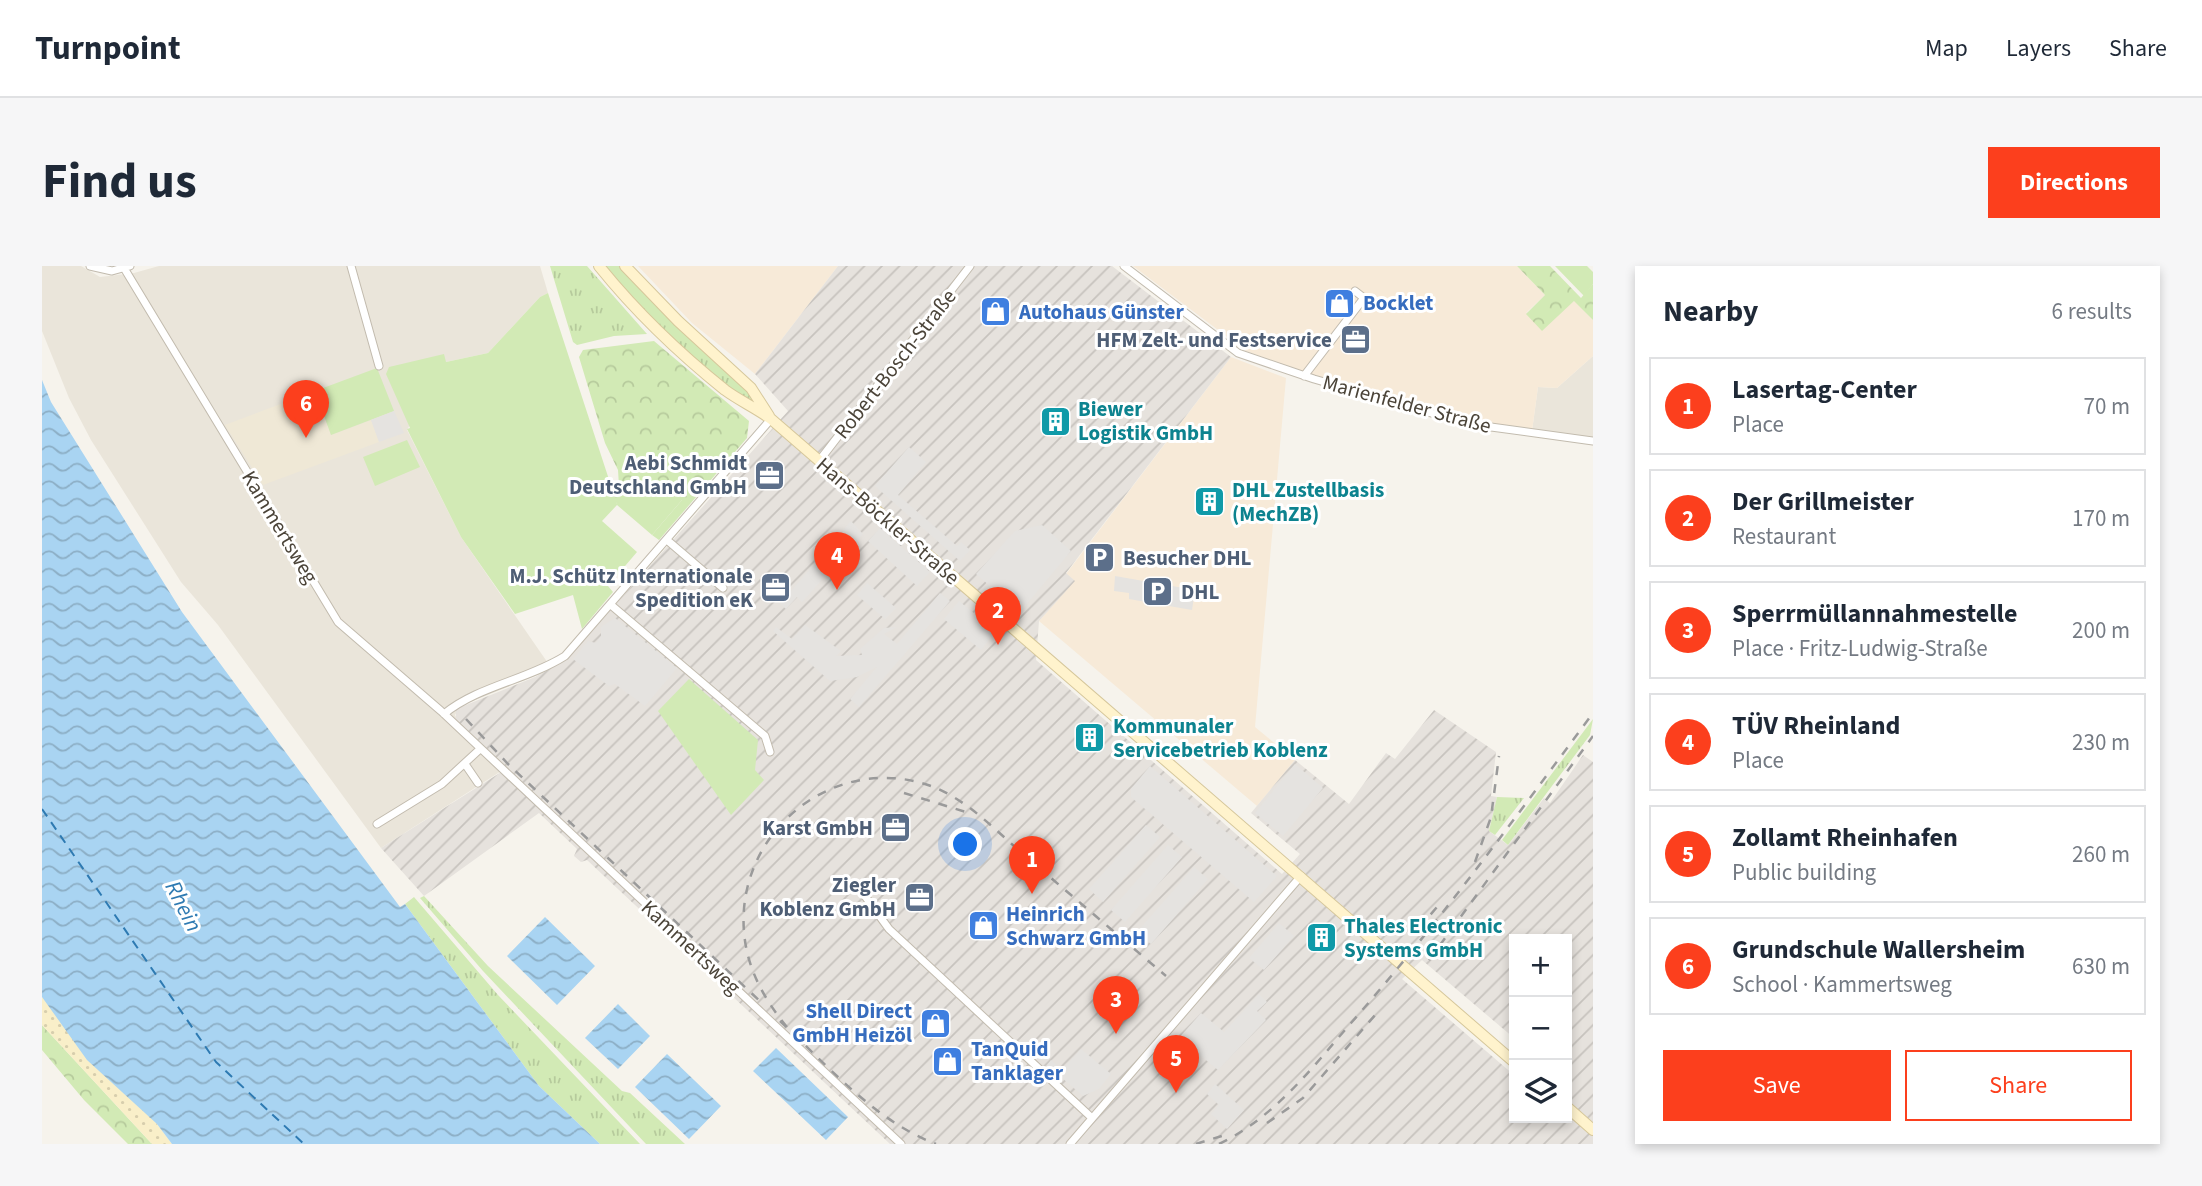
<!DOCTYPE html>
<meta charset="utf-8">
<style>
:root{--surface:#fff;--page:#f6f6f7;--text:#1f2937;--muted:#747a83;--line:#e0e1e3;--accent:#fc3f1d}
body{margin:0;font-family:"Source Sans 3",sans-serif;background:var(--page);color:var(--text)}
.controls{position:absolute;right:21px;bottom:21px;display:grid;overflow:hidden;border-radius:0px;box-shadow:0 4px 10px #0003}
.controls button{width:63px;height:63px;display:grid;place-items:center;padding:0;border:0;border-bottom:2px solid var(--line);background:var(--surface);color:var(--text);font:35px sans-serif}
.you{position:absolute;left:924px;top:579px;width:24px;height:24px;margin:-18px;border:5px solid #fff;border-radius:50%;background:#1a73e8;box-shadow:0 0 0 10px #1a73e833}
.badge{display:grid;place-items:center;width:46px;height:46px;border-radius:50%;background:var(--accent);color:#fff;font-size:23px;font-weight:700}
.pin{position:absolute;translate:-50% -58px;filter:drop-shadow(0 2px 4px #0008)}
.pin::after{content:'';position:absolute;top:37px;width:24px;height:21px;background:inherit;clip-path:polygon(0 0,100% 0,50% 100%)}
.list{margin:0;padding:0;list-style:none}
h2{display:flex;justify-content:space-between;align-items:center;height:91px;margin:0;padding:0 28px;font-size:30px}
h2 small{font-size:23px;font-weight:400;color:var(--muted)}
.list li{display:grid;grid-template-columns:46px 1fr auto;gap:21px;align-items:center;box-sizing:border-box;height:98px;margin:0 14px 14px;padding:0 14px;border:2px solid var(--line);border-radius:0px}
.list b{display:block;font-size:26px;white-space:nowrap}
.list p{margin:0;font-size:23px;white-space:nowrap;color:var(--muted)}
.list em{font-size:23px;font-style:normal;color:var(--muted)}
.actions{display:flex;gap:14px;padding:21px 28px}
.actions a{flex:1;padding:16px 0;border:2px solid var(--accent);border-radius:0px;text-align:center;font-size:24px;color:var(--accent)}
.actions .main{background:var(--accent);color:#fff}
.icon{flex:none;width:38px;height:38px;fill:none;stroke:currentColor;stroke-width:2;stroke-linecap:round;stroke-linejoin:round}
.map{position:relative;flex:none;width:1551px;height:878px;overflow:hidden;border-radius:0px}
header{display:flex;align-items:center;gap:42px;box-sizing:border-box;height:98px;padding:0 35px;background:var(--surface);border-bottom:2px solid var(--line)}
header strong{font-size:33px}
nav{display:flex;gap:38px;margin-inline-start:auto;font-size:24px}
.intro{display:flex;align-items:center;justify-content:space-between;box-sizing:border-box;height:168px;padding:0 42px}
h1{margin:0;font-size:49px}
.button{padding:18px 32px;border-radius:0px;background:var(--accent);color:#fff;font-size:24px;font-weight:700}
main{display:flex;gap:42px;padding:0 42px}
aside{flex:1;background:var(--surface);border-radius:0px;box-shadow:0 4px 10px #0003}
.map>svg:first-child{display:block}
.residential{fill:#eae5da}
.commercial{fill:#f7ead8}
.industrial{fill:url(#industrial-furrows);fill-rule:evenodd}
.education{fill:#efe8d6}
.grass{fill:url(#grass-tufts)}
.forest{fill:url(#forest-crowns)}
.sand{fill:url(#sand-dots)}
.green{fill:#d2eab5}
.parking{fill:#e5e3e0}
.water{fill:url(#water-waves)}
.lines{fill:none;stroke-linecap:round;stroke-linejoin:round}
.ferry{stroke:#2e7ab2;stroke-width:2;stroke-dasharray:9 7;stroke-linecap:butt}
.minor-casing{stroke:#c2bbae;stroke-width:9}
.secondary-casing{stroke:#d6c79b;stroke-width:12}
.minor{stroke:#fff;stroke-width:7}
.secondary{stroke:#fff3cd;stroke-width:10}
.rail{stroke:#9a9a9a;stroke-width:2.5;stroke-dasharray:9 9;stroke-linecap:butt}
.labels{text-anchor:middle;stroke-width:6;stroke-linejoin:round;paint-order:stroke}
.shop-label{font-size:21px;font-weight:bold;fill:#366cbe;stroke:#fff;text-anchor:start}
.service-label{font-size:21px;font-weight:bold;fill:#4e5e75;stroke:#fff;text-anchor:end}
.street-label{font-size:21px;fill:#4b4439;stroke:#fff}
.culture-label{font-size:21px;font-weight:bold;fill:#0d838f;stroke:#fff;text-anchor:start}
.water-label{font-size:23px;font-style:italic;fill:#2e7ab2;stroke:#fff}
</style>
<header>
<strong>Turnpoint</strong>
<nav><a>Map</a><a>Layers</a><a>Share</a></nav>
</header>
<div class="intro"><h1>Find us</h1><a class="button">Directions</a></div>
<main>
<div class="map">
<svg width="1551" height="878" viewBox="0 0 1551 878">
<defs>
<pattern id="industrial-furrows" width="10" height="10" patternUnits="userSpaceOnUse" patternTransform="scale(1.75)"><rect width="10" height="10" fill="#e6e2dd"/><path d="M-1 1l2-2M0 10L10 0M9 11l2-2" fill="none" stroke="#c7c3be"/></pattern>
<pattern id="grass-tufts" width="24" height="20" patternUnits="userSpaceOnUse" patternTransform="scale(1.75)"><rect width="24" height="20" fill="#d2eab5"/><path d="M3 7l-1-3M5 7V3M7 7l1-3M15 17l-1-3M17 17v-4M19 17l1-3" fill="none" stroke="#b6ca9c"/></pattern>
<pattern id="forest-crowns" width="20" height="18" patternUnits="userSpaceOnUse" patternTransform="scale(1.75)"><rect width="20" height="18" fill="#d2eab5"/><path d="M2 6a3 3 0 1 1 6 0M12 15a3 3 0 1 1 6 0" fill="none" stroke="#b6ca9c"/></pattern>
<pattern id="sand-dots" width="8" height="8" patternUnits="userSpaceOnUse" patternTransform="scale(1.75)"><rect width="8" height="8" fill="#f9efc9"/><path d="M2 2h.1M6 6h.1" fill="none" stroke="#d7cead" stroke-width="1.8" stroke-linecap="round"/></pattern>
<pattern id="water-waves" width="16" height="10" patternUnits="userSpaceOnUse" patternTransform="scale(1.75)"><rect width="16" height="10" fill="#a9d4f2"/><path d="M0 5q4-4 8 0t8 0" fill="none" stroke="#8caec5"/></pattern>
</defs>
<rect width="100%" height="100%" fill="#f6f3ec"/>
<path class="residential" d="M0 0H39L58 11 92 7 117 0H498L506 27 498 31 446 87 404 96 365 164 419 271 510 403 418 440 413 449 419 460 464 502 339 582 176 359 139 316 49 174 27 132 0 65Z
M1551 90V171L1490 165 1496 121 1515 122Z"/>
<path class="commercial" d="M596 0H796L713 108 650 57Z
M1091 0H1475L1503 29 1484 47 1533 35 1551 54V90L1515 122 1496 121 1490 165 1425 154 1285 114 1204 85Z
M1189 91 1244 112 1213 461 1253 494 1215 540 997 355 1032 315 1024 308Z"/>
<path class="industrial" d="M796 0H1070L1189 91 1024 307 1033 315 997 355 994 394 1240 608 1258 588 1209 547 1253 494 1307 538 1344 487 1353 493 1392 444 1454 486 1449 530 1455 531 1447 565 1466 579 1502 532 1508 537 1541 489 1551 496V878H848L545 594 539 596 532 590 535 583 497 547 382 630 339 582 464 503 419 460 414 454V443L493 411 525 393 746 145 713 108ZM1472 673H1525V852H1472V809L1360 713 1380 694 1472 772Z"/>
<path class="education" d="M273 125 289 169 329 154 337 176 221 219 183 159Z"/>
<path class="grass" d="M508 0H545L605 68 572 70 535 79 531 76Z
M561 0H578L704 120 711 135C685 136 583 24 561 0Z
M1551 453 1548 469 1466 579 1460 574Z
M1455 531 1482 532 1453 569 1447 565Z
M382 630 446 700 580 825 588 827 643 878H604L441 705 378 632Z
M372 631 456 729 598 878H558L497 820 363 638Z"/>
<path class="forest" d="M1475 0H1508L1539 32 1551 18V54L1532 35 1500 65 1484 48 1503 29Z
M612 75 707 155 705 172 617 274 610 269 640 234 575 238 568 226 577 220 576 204 563 177 537 91 541 84Z
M0 759 110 878H86L42 834 0 784Z"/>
<path class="sand" d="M0 731 115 858 130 878H110L0 759Z"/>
<path class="green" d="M1513 0H1545L1551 6V18L1542 30Z
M506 27 575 238 605 204 640 234 610 269 575 239 560 255 595 286 566 320 571 326 540 363 531 329 473 348 419 271 365 163 368 162 344 108 347 101 402 88 404 96 446 87 498 31Z
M335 102 352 145 289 169 273 125Z
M365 174 378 201 333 220 321 191Z
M647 413 716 474 713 504 722 514 689 549 616 445Z"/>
<path class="parking" d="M352 145 362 167 337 176 329 154Z
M867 181 884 196 856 229 915 280 919 276 928 284 918 295 833 220Z
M809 255 821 268 760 336 755 331 744 343 738 338Z
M1000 259 1029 285 978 346 934 308 973 265Z
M838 262 888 306 875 320 826 275Z
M1073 310 1153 324 1150 344 1087 333V327L1072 325Z
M825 317 854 342 843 353 815 329Z
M898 327 908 335 817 441 808 433 835 401 815 411 788 415 731 365 734 361 750 373 763 359 799 385 794 390 820 389 818 383 842 362 855 361 842 368 855 378Z
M917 335 954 365 939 384 902 353Z
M573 352 635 402 603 440 573 418 567 420 531 393 546 375 554 377 559 370V361Z
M1253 498 1281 522 1241 570 1213 547Z
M1108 500 1235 610 1212 636 1089 531V523Z
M1104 559 1118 571 1061 636 1047 623Z
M1126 579 1140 591 1083 656 1069 644Z
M1152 601 1166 613 1109 678 1095 666Z
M1237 657 1252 670 1222 704 1207 692Z
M1217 728 1225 736 1215 745 1224 754 1176 804 1137 772 1159 747 1182 766Z
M1039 783 1069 808 1057 823 1041 830 1005 799 1009 794 1020 804Z
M1173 818 1202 844 1185 863 1169 848 1177 839 1165 828Z"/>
<path class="water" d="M0 114 9 136 140 346 358 641 363 638 497 820 558 878H130L115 858 45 794 0 731Z
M503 651 553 700 515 739 465 690Z
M576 738 608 770 576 803 543 772Z
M734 782 806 851 784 874 711 805Z
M625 788 679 840 647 873 593 821Z"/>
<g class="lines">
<path class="ferry" d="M0 543 174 796 262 878"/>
<defs>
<path id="minor" d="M48 0 70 5 88 0
M309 0 337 100
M1082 0 1196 87 1272 113 1427 158 1551 175
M82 2 296 356 399 445 859 878
M1313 25 1322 32
M1262 110 1322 32 1333 40
M777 195 928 0
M625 274 681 322
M569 339 723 470 728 486
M402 448C436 420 485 414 523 390L729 153
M423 498 436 517
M335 558 400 518 438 483
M820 626 847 663 1050 852
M1028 878 1259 610"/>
<path id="secondary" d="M557 0C594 46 637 87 683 124 698 135 714 142 729 153L1472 796
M583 0 636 55 709 122 727 150
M1525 841 1551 864"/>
</defs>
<use href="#minor" class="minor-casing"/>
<use href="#secondary" class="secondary-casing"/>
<use href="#minor" class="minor"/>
<use href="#secondary" class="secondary"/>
<path class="rail" d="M424 453 466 498 721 738
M862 527 924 546
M1433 596 1449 551 1457 490
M1377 662 1395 641
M1387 694 1551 470
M738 755C785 799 833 855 894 878
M745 761C722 733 705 703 702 666 694 567 789 489 883 518 922 530 952 563 982 589 1029 629 1077 670 1124 710
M1225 857 1261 832 1334 748
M1154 878 1186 868
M1177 878C1233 851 1269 803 1309 757 1396 658 1473 552 1551 447"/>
</g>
<defs>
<symbol id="shop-square" viewBox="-11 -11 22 22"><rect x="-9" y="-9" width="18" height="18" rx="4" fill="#3f7fe0" stroke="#fff"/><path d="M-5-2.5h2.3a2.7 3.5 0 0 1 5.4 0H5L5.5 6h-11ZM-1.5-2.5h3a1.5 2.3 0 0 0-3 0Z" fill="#fff"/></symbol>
<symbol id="office-square" viewBox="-11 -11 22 22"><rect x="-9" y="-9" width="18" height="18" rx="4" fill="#5c6f8a" stroke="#fff"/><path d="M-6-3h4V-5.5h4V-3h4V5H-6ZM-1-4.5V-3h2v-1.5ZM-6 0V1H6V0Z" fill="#fff"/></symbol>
<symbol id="building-square" viewBox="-11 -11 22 22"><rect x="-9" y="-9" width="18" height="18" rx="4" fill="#0f9aa8" stroke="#fff"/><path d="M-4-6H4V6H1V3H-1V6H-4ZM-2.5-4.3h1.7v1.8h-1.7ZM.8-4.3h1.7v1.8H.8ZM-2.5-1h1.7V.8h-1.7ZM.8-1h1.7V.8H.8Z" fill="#fff"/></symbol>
<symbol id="parking-square" viewBox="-11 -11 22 22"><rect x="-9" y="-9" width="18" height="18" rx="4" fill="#5c6f8a" stroke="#fff"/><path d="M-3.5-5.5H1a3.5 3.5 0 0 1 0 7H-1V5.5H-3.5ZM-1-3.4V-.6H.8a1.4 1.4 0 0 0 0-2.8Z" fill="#fff"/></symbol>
</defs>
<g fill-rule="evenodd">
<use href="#shop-square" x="1280" y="20" width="35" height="35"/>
<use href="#shop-square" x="936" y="28" width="35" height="35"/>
<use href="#office-square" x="1296" y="56" width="35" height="35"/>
<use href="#building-square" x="996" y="138" width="35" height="35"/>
<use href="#office-square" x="710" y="192" width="35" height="35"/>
<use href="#building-square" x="1150" y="218" width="35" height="35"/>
<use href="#parking-square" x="1040" y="274" width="35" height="35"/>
<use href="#office-square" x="716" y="304" width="35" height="35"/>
<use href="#parking-square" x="1098" y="308" width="35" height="35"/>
<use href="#building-square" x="1030" y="454" width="35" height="35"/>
<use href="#office-square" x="836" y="544" width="35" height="35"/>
<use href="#office-square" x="860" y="614" width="35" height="35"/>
<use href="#shop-square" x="924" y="642" width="35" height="35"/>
<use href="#building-square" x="1262" y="654" width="35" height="35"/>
<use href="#shop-square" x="876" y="740" width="35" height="35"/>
<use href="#shop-square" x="888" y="778" width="35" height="35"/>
</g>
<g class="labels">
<g class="shop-label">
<text x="1321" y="44">Bocklet</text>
<text x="977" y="53">Autohaus Günster</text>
<text x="964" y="655">Heinrich<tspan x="964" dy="24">Schwarz GmbH</tspan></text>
<text x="870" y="752" text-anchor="end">Shell Direct<tspan x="870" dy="24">GmbH Heizöl</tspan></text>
<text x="929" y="790">TanQuid<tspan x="929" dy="24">Tanklager</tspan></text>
</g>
<g class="service-label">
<text x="1290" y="81">HFM Zelt- und Festservice</text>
<text x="705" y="204">Aebi Schmidt<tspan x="705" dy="24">Deutschland GmbH</tspan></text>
<text x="1081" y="299" text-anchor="start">Besucher DHL</text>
<text x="711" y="317">M.J. Schütz Internationale<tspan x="711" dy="24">Spedition eK</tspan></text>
<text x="1139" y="333" text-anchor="start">DHL</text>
<text x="831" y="569">Karst GmbH</text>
<text x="854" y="626">Ziegler<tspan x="854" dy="24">Koblenz GmbH</tspan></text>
</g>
<g class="street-label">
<text transform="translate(853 98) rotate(-52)" y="7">Robert-Bosch-Straße</text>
<text transform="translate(1365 138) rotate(15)" y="7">Marienfelder Straße</text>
<text transform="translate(846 255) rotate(41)" y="7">Hans-Böckler-Straße</text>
<text transform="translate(238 261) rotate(59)" y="7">Kammertsweg</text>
<text transform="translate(649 681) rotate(43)" y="7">Kammertsweg</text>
</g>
<g class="culture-label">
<text x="1036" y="150">Biewer<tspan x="1036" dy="24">Logistik GmbH</tspan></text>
<text x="1190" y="231">DHL Zustellbasis<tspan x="1190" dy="24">(MechZB)</tspan></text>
<text x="1071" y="467">Kommunaler<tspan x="1071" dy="24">Servicebetrieb Koblenz</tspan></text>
<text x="1302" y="667">Thales Electronic<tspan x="1302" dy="24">Systems GmbH</tspan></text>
</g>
<g class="water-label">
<text transform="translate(142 640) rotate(63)" y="8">Rhein</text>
</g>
</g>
</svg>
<div class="controls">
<button>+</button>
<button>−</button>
<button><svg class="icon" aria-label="layers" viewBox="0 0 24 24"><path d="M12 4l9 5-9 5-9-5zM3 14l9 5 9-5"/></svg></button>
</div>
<div class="you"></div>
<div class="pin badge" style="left:990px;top:628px">1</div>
<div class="pin badge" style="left:956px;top:379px">2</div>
<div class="pin badge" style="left:1074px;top:768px">3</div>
<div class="pin badge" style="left:795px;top:324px">4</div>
<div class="pin badge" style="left:1134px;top:827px">5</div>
<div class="pin badge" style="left:264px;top:172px">6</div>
</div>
<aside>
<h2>Nearby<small>6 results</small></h2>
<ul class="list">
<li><span class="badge">1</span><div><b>Lasertag-Center</b><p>Place</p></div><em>70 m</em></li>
<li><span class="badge">2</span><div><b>Der Grillmeister</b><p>Restaurant</p></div><em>170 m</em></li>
<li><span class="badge">3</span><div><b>Sperrmüllannahmestelle</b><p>Place · Fritz-Ludwig-Straße</p></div><em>200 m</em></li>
<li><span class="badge">4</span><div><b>TÜV Rheinland</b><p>Place</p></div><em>230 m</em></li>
<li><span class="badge">5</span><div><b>Zollamt Rheinhafen</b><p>Public building</p></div><em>260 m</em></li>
<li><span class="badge">6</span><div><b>Grundschule Wallersheim</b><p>School · Kammertsweg</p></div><em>630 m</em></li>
</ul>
<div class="actions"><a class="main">Save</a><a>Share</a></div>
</aside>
</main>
